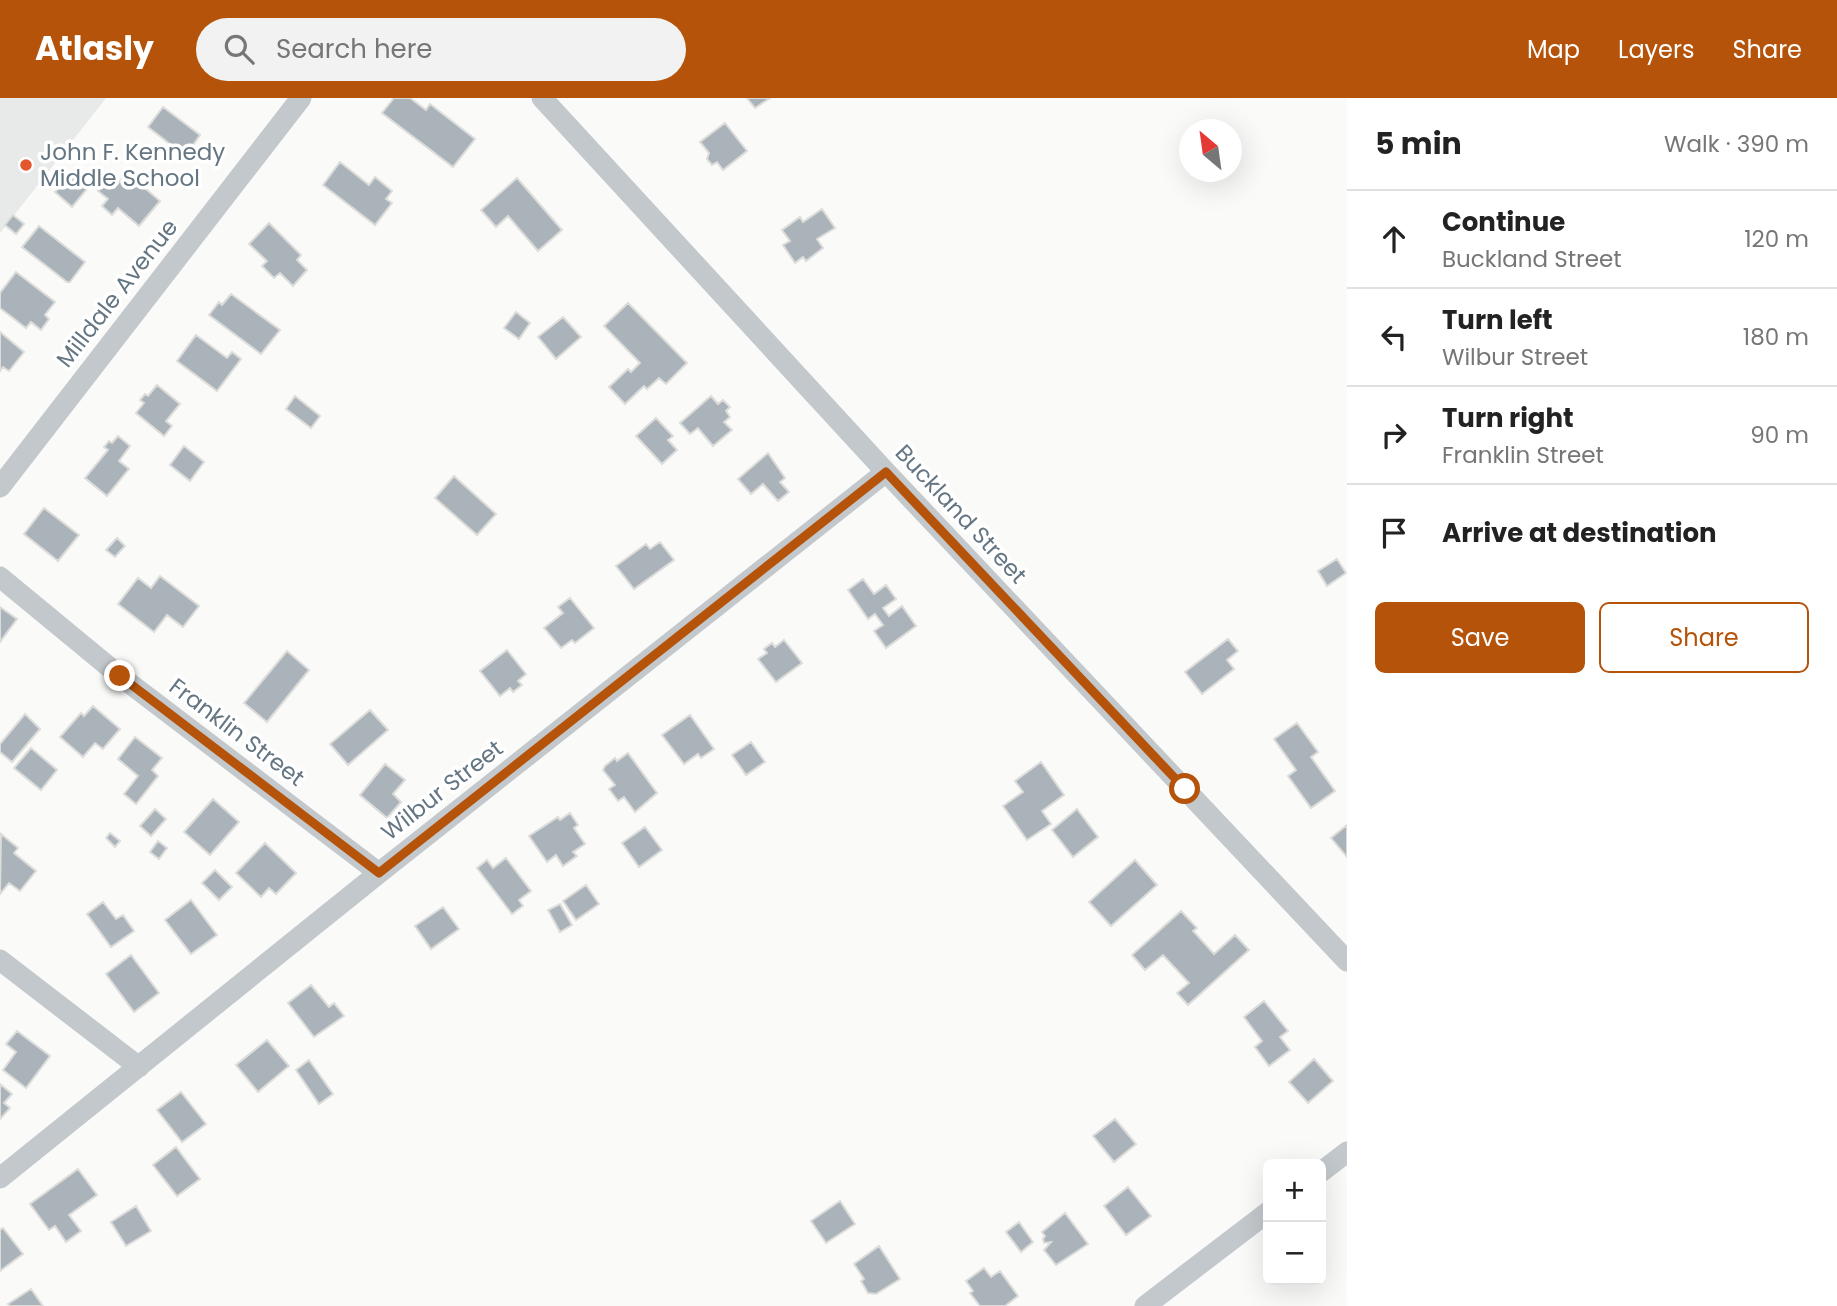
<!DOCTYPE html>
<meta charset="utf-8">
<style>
:root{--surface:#fff;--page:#f2f2f2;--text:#222;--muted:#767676;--line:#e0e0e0;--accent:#b45309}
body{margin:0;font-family:Poppins,sans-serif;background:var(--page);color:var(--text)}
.controls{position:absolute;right:21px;bottom:21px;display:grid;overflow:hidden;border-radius:10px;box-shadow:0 7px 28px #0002}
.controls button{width:63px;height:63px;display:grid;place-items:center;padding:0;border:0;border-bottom:2px solid var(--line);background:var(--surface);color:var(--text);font:35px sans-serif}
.compass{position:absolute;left:1179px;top:21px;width:63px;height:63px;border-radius:50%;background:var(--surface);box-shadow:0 7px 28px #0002;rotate:331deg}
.stop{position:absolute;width:21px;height:21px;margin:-16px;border:5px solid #b45309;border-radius:50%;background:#fff}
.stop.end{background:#b45309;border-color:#fff;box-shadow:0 2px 7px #0008}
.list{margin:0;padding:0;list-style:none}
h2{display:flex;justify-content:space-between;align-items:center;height:91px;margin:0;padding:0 28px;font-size:30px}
h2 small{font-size:23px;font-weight:400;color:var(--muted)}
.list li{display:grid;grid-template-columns:46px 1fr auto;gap:21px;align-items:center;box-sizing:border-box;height:98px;padding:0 28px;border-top:2px solid var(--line)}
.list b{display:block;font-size:26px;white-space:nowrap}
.list p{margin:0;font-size:23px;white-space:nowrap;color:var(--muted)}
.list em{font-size:23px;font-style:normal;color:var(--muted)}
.actions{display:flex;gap:14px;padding:21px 28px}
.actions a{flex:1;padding:16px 0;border:2px solid var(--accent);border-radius:10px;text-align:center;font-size:24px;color:var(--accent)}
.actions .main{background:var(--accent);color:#fff}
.icon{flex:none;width:38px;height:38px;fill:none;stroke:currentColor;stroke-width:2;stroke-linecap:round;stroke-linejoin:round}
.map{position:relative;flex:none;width:1347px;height:1208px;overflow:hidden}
header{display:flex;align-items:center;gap:42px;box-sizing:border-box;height:98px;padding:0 35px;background:var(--accent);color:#fff}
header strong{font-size:33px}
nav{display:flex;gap:38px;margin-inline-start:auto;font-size:24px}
.search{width:490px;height:63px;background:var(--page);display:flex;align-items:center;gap:18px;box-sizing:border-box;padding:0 24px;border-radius:38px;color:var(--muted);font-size:26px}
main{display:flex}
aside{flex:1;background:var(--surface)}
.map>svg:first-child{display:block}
.built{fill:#e8e9e9}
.building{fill:#aab3b9;stroke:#dcdcda;stroke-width:2}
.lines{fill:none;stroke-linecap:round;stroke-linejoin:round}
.minor{stroke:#c3c8cc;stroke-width:21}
.route{stroke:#b45309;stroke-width:9}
.poi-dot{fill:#e4572e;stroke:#fff;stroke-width:2.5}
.labels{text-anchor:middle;stroke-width:7;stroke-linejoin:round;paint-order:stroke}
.poi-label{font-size:23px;fill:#657683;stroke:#fff;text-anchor:start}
.street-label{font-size:23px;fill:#657683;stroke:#fff}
</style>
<header>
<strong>Atlasly</strong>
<div class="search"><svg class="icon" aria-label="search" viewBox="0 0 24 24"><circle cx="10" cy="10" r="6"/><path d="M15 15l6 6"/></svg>Search here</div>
<nav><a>Map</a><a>Layers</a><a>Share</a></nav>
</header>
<main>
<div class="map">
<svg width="1347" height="1208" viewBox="0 0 1347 1208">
<rect width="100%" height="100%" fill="#fafaf8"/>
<path class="built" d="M0 0H106L0 135Z"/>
<path class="building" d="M394 0H410L426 12 430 6 475 41 453 69 382 15Z
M747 0H770L755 10Z
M163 9 200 37 187 56H183L148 29Z
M725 25 747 53 723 72 717 64 712 67 707 61 709 55 700 44Z
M340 64 369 87 375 79 392 93 386 101 392 105 375 127 323 87Z
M127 75 160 103 139 128 118 110 112 117 102 108 108 101 98 93 107 83 114 90Z
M70 77 87 91 72 109 55 94Z
M517 80 562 132 538 153 508 118 496 129 481 112Z
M822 111 835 130 817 141 823 150 806 163 803 159 795 165 783 147 790 143 782 132 800 119 803 124Z
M13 117 24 126 16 136 5 127Z
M269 125 301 157 297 162 307 172 293 188 280 175 274 180 262 168 267 163 249 146Z
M39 128 85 164 70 184H67L22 149Z
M16 174 55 204 45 217 49 221 41 232 31 224 26 230 0 210V195Z
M231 196 280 232 261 256 209 217 219 204 222 207Z
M628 205 687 265 666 286 659 280 647 291 644 288 625 306 609 289 628 271 631 274 640 265 604 228Z
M516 214 530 225 519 241 504 230Z
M563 219 581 239 556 261 538 239Z
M0 234 24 254 9 273 3 269 0 273Z
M196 237 227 260 232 254 241 261 217 293 177 263Z
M157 287 180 306 166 323 172 328 164 338 136 315 144 305 140 302 145 296 148 298Z
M295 298 320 318 311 330 286 311Z
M711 298 718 306 723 302 730 309 726 313 730 319 724 324 732 332 713 348 698 330 690 336 680 325Z
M656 320 673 338 668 342 677 352 662 366 636 338Z
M118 338 130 348 119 363 129 371 107 398 85 380 108 352 104 349 109 343 112 345Z
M184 348 204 364 190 383 170 367Z
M768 355 785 380 780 384 789 394 778 403 763 386 751 396 738 381Z
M454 378 496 416 477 437 435 400Z
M44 410 79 437 58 463 24 436Z
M117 440 125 448 115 459 106 452Z
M660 444 674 462 634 491 616 468 646 446 650 451Z
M1337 461 1346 475 1327 488 1318 473Z
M160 478 199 508 183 529 167 517 154 534 118 506 138 480 151 490Z
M863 481 874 496 886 487 896 501 883 510 889 518 902 508 916 528 886 550 874 533 883 527 875 516 868 521 848 492Z
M570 500 594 530 575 545 572 542 561 550 544 530 563 515 558 509Z
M0 509 17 521 0 544Z
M1228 541 1238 553 1227 562 1234 571 1202 596 1185 574Z
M784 542 802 565 776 584 758 561 767 555 764 551 772 545 775 549Z
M507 552 526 576 518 583 522 587 513 594 510 590 500 598 480 573Z
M287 553 309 572 267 624 244 605Z
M93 608 120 631 103 651 95 645 83 659 60 639 81 615 84 618Z
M370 612 388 632 348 667 330 646Z
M25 616 40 631 12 664 0 654V646Z
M690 617 714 651 701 660 698 656 684 666 662 637Z
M1297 625 1318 654 1311 659 1335 693 1311 710 1288 678 1296 672 1274 641Z
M135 639 162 660 152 672 158 678 136 706 124 696 138 678 118 661Z
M751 644 765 664 746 677 732 657Z
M31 650 57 672 41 692 14 670Z
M628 655 657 695 635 714 624 699 618 703 609 691 615 687 603 672 605 668 615 660 617 663Z
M1041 664 1064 697 1042 713 1051 726 1027 742 1003 708 1023 694 1015 683Z
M385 666 405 682 393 696 401 704 387 720 360 697Z
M213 701 239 724 210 757 184 734Z
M155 711 166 721 151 738 140 728Z
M1077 711 1098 739 1073 759 1052 732Z
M570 715 578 727 574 730 585 746 573 754 577 758 563 768 556 757 547 764 529 738 558 719 560 722Z
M1347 727V759L1331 740Z
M645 729 662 752 639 769 622 745Z
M110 735 120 743 115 749 106 740Z
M1 736 18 750 14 755 36 773 20 793 9 785 0 796Z
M158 743 167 750 159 761 150 754Z
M265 745 296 775 276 796 269 790 261 799 236 775Z
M506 760 531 793 519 802 523 808 512 816 477 770 487 762 493 770Z
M1135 762 1157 787 1111 828 1089 804Z
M215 772 232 789 219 802 202 785Z
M586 787 599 806 576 822 563 803Z
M191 802 217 837 191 856 165 822Z
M103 804 116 821 123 817 134 833 111 849 87 816Z
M560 806 572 827 560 834 548 812Z
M443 809 459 831 431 851 415 828Z
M1181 813 1197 830 1193 833 1214 856 1235 837 1249 852 1188 907 1177 895 1189 885 1163 857 1145 872 1132 857Z
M131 857 159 895 134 914 106 876Z
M311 887 329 909 334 905 344 918 314 939 288 905Z
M1264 903 1288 933 1280 939 1290 952 1269 968 1255 949 1262 943 1244 919Z
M17 933 50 958 26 990 3 972 16 954 6 946Z
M267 942 289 968 258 994 236 967Z
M1314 961 1333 983 1308 1005 1289 984Z
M309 962 333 996 319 1006 296 972Z
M0 986 12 996 4 1005 10 1010 0 1021Z
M181 994 206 1026 182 1044 157 1012Z
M1115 1021 1136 1046 1114 1064 1093 1038Z
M176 1049 200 1081 177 1098 153 1067Z
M78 1071 97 1097 69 1117 81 1133 66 1144 55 1128 49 1132 30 1106Z
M1128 1089 1151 1118 1126 1137 1104 1108Z
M840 1103 855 1126 826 1145 811 1123Z
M136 1108 151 1133 126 1148 111 1124Z
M1065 1115 1088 1146 1056 1167 1044 1152 1051 1144 1044 1145 1043 1141 1045 1138 1042 1134Z
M1019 1124 1033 1144 1021 1154 1006 1134Z
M3 1130 23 1156 0 1173V1132Z
M879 1148 900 1181 876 1196 868 1195 861 1183 864 1181 854 1166Z
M984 1170 991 1179 1000 1173 1018 1198 1005 1208H980L970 1195 973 1193 966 1183Z
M31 1191 43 1208H10L8 1206Z"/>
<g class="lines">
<path class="minor" d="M542 0 886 374 1347 863
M0 389 301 0
M0 479 120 578 379 775
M0 862 139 969
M1321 1074 1347 1054
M0 1080 379 775 886 374
M1145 1208 1268 1114"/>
</g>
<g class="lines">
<path class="route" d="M120 578 379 775 886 374 1185 691"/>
</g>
<circle class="poi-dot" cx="26" cy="67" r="7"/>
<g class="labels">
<g class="poi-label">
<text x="40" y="62">John F. Kennedy<tspan x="40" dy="26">Middle School</tspan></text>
</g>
<g class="street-label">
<text transform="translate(117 195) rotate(-52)" y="8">Milldale Avenue</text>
<text transform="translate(961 416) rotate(47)" y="8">Buckland Street</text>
<text transform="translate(237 634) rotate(37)" y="8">Franklin Street</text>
<text transform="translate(442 692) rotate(-38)" y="8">Wilbur Street</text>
</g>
</g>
</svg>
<div class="controls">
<button>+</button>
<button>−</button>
</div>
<svg class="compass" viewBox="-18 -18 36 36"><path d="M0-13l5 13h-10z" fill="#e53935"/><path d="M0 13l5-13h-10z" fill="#767676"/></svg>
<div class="stop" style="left:1185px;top:691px"></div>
<div class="stop end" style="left:120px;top:578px"></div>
</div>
<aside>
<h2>5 min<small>Walk · 390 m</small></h2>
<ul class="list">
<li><svg class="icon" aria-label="ahead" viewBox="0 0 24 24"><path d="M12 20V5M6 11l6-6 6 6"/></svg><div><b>Continue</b><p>Buckland Street</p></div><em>120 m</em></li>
<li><svg class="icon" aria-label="left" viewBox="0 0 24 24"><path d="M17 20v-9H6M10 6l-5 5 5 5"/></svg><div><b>Turn left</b><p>Wilbur Street</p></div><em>180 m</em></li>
<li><svg class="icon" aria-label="right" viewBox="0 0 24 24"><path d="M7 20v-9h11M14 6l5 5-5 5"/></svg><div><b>Turn right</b><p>Franklin Street</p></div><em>90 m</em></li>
<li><svg class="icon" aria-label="arrive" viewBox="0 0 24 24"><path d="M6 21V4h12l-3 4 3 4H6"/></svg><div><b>Arrive at destination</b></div></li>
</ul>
<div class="actions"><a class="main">Save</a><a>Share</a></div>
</aside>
</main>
